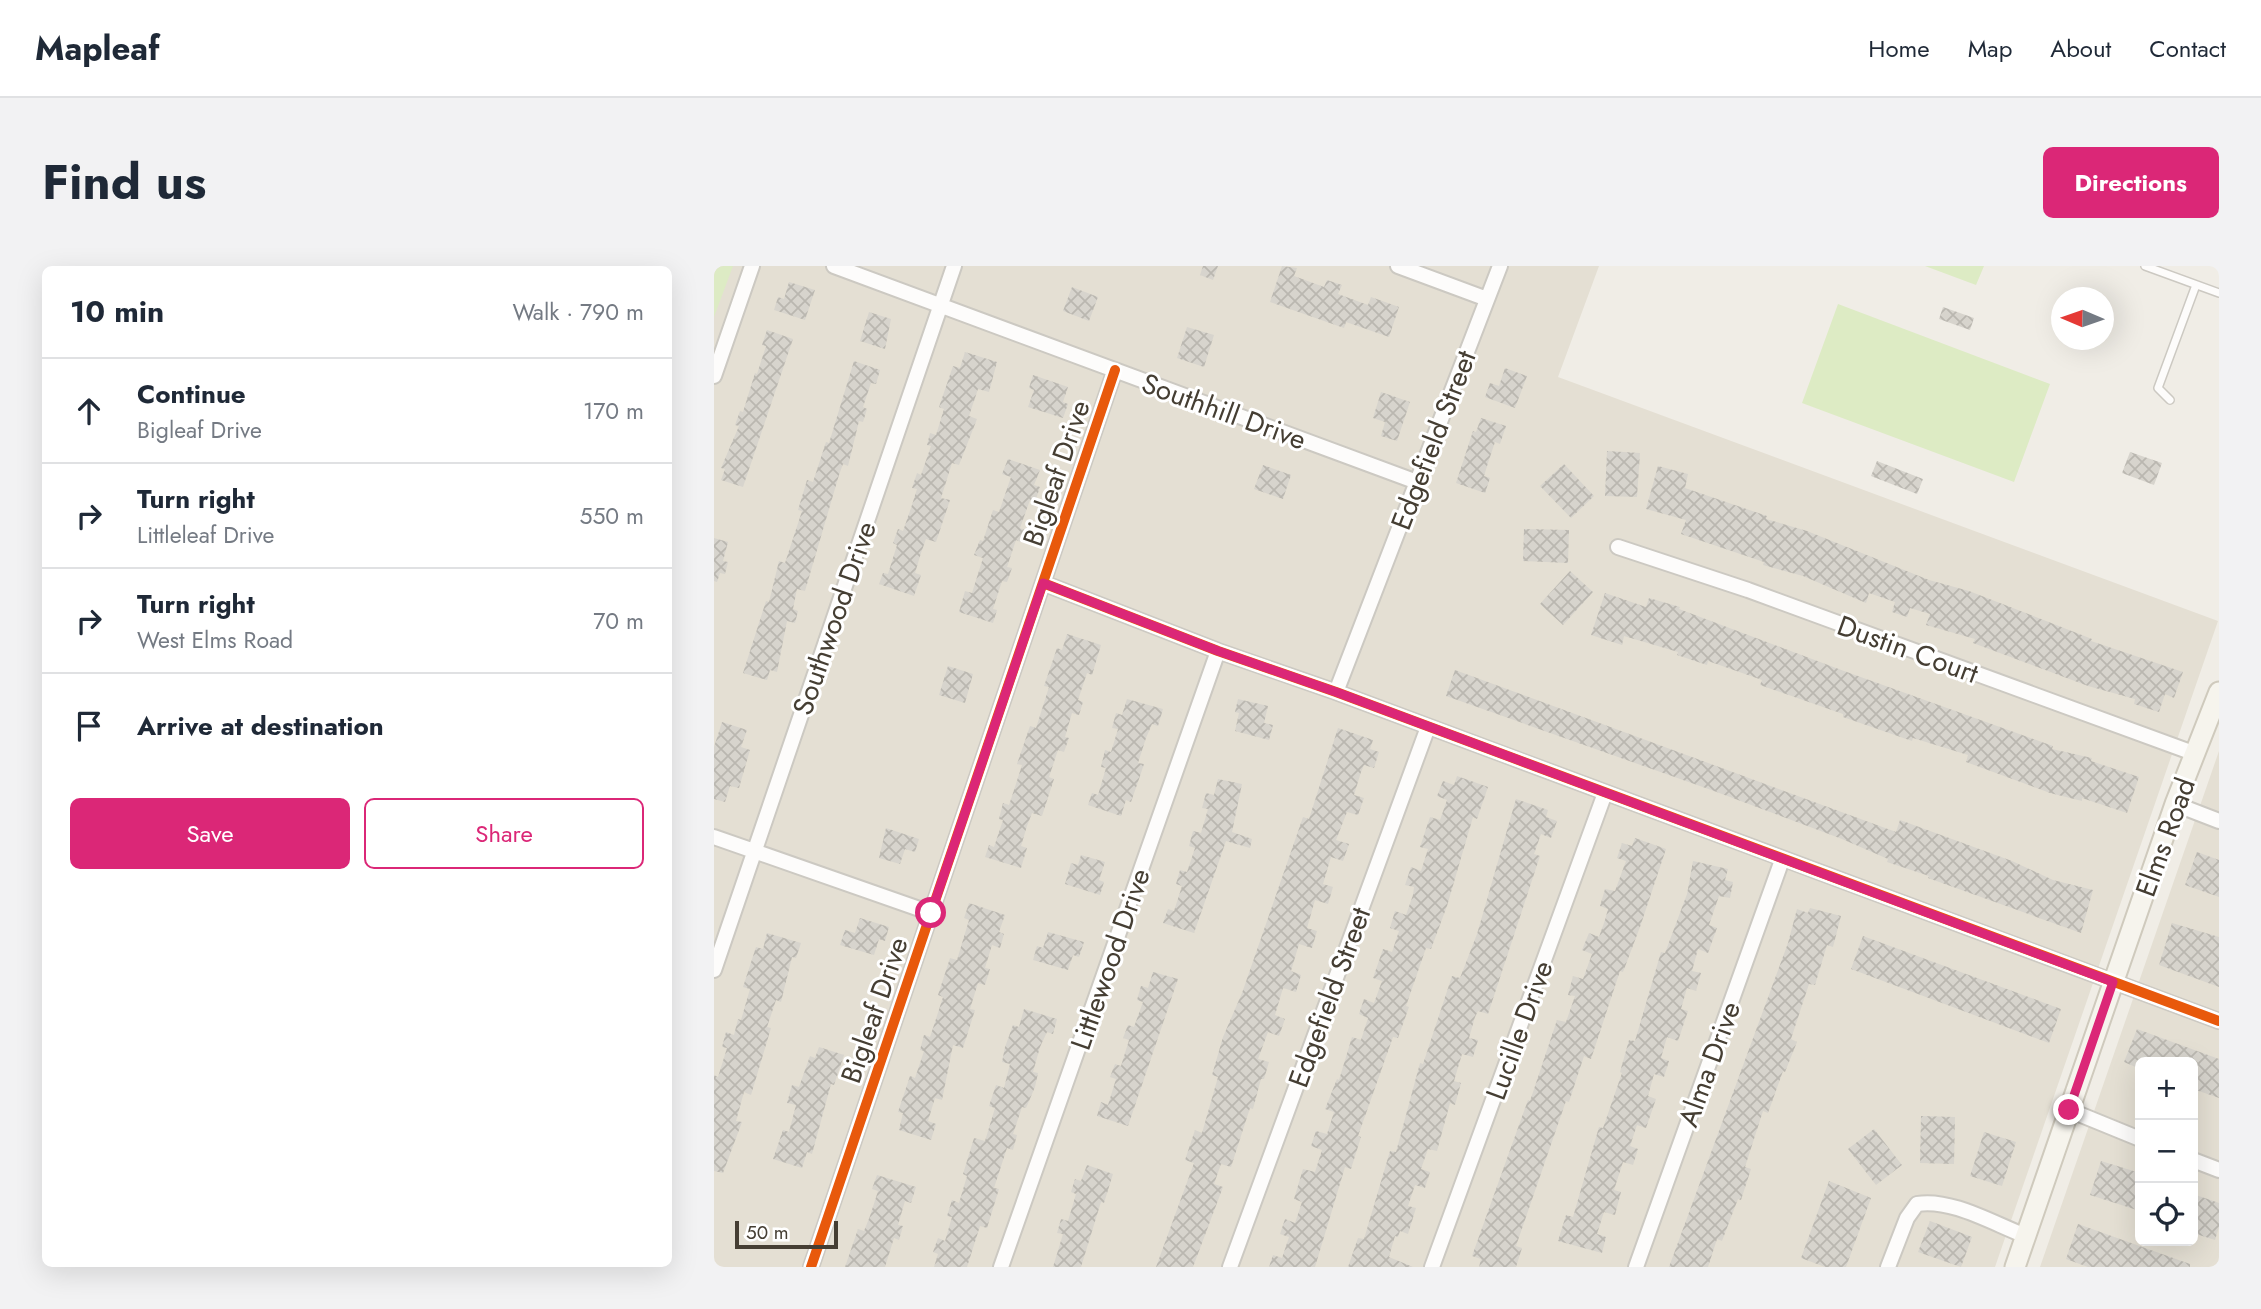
<!DOCTYPE html>
<meta charset="utf-8">
<style>
:root{--surface:#fff;--page:#f2f2f3;--text:#1f2937;--muted:#747a83;--line:#e0e1e3;--accent:#db2777}
body{margin:0;font-family:Jost,sans-serif;background:var(--page);color:var(--text)}
.controls{position:absolute;right:21px;bottom:21px;display:grid;overflow:hidden;border-radius:10px;box-shadow:0 7px 28px #0002}
.controls button{width:63px;height:63px;display:grid;place-items:center;padding:0;border:0;border-bottom:2px solid var(--line);background:var(--surface);color:var(--text);font:35px sans-serif}
.compass{position:absolute;left:1337px;top:21px;width:63px;height:63px;border-radius:50%;background:var(--surface);box-shadow:0 7px 28px #0002;rotate:272deg}
.scale{position:absolute;left:21px;bottom:18px;width:103px;box-sizing:border-box;padding-left:7px;border:4px solid #453e33;border-top:0;font-size:19px;line-height:24px;white-space:nowrap;color:#453e33;-webkit-text-stroke:5px #fff;paint-order:stroke}
.stop{position:absolute;width:21px;height:21px;margin:-16px;border:5px solid #db2777;border-radius:50%;background:#fff}
.stop.end{background:#db2777;border-color:#fff;box-shadow:0 2px 7px #0008}
.list{margin:0;padding:0;list-style:none}
h2{display:flex;justify-content:space-between;align-items:center;height:91px;margin:0;padding:0 28px;font-size:30px}
h2 small{font-size:23px;font-weight:400;color:var(--muted)}
.list li{display:grid;grid-template-columns:46px 1fr auto;gap:21px;align-items:center;box-sizing:border-box;height:105px;padding:0 28px;border-top:2px solid var(--line)}
.list b{display:block;font-size:26px;white-space:nowrap}
.list p{margin:0;font-size:23px;white-space:nowrap;color:var(--muted)}
.list em{font-size:23px;font-style:normal;color:var(--muted)}
.actions{display:flex;gap:14px;padding:21px 28px}
.actions a{flex:1;padding:16px 0;border:2px solid var(--accent);border-radius:10px;text-align:center;font-size:24px;color:var(--accent)}
.actions .main{background:var(--accent);color:#fff}
.icon{flex:none;width:38px;height:38px;fill:none;stroke:currentColor;stroke-width:2;stroke-linecap:round;stroke-linejoin:round}
.map{position:relative;flex:none;width:1505px;height:1001px;overflow:hidden;border-radius:10px}
header{display:flex;align-items:center;gap:42px;box-sizing:border-box;height:98px;padding:0 35px;background:var(--surface);border-bottom:2px solid var(--line)}
header strong{font-size:33px}
nav{display:flex;gap:38px;margin-inline-start:auto;font-size:24px}
.intro{display:flex;align-items:center;justify-content:space-between;box-sizing:border-box;height:168px;padding:0 42px}
h1{margin:0;font-size:49px}
.button{padding:18px 32px;border-radius:10px;background:var(--accent);color:#fff;font-size:24px;font-weight:700}
main{display:flex;gap:42px;padding:0 42px}
aside{flex:1;background:var(--surface);border-radius:10px;box-shadow:0 7px 28px #0002}
.map>svg:first-child{display:block}
.residential{fill:#e4dfd3;fill-rule:evenodd}
.green{fill:#ddebc4}
.building{fill:url(#building-cross-hatch)}
.lines{fill:none;stroke-linecap:round;stroke-linejoin:round}
.lane-casing{stroke:#ccc9c2;stroke-width:10}
.street-casing{stroke:#ccc9c2;stroke-width:18}
.secondary-casing{stroke:#cfcabd;stroke-width:23}
.lane{stroke:#fdfcfb;stroke-width:7}
.street{stroke:#fdfcfb;stroke-width:14}
.secondary{stroke:#f6f4ed;stroke-width:19}
.cycleway-casing{stroke:#fff;stroke-width:15}
.cycleway{stroke:#e8590c;stroke-width:10}
.route{stroke:#db2777;stroke-width:9}
.labels{text-anchor:middle;stroke-width:6;stroke-linejoin:round;paint-order:stroke}
.street-label{font-size:28px;fill:#453e33;stroke:#fff}
</style>
<header>
<strong>Mapleaf</strong>
<nav><a>Home</a><a>Map</a><a>About</a><a>Contact</a></nav>
</header>
<div class="intro"><h1>Find us</h1><a class="button">Directions</a></div>
<main>
<aside>
<h2>10 min<small>Walk · 790 m</small></h2>
<ul class="list">
<li><svg class="icon" aria-label="ahead" viewBox="0 0 24 24"><path d="M12 20V5M6 11l6-6 6 6"/></svg><div><b>Continue</b><p>Bigleaf Drive</p></div><em>170 m</em></li>
<li><svg class="icon" aria-label="right" viewBox="0 0 24 24"><path d="M7 20v-9h11M14 6l5 5-5 5"/></svg><div><b>Turn right</b><p>Littleleaf Drive</p></div><em>550 m</em></li>
<li><svg class="icon" aria-label="right" viewBox="0 0 24 24"><path d="M7 20v-9h11M14 6l5 5-5 5"/></svg><div><b>Turn right</b><p>West Elms Road</p></div><em>70 m</em></li>
<li><svg class="icon" aria-label="arrive" viewBox="0 0 24 24"><path d="M6 21V4h12l-3 4 3 4H6"/></svg><div><b>Arrive at destination</b></div></li>
</ul>
<div class="actions"><a class="main">Save</a><a>Share</a></div>
</aside>
<div class="map">
<svg width="1505" height="1001" viewBox="0 0 1505 1001">
<defs>
<pattern id="building-cross-hatch" width="8" height="8" patternUnits="userSpaceOnUse" patternTransform="scale(1.75)"><rect width="8" height="8" fill="#d7d4cd"/><path d="M0 0l8 8M0 8l8-8" fill="none" stroke="#bab7b0"/></pattern>
</defs>
<rect width="100%" height="100%" fill="#f0ede6"/>
<path class="residential" d="M0 0H885L844 111 1504 355 1281 1001H0Z
M1505 485V1001H1326ZM1426 796H1479V975H1426Z"/>
<path class="green" d="M0 0H19L0 51Z
M1211 0H1270L1262 19Z
M1124 38 1336 118 1300 216 1088 137Z"/>
<path class="building" d="M489 0H504L499 14 486 9Z
M568 0 583 2 580 10 610 21 613 14 628 19 624 28 654 39 657 31 685 41 675 71 632 56 630 62 556 36Z
M75 16 101 24 91 54 60 44 64 31 70 33Z
M358 21 384 31 375 55 349 45Z
M1229 41 1260 52 1256 64 1225 53Z
M155 46 177 53 171 83 146 75Z
M473 61 500 69 490 101 463 92Z
M53 64 79 73 29 221 7 214 11 203 7 202 25 160 21 159 26 145 29 146 41 107 43 108 52 80 48 79Z
M251 86 283 96 275 126 264 123 255 150 263 153 245 199 238 197 227 232 236 234 222 276 212 273 207 287 201 307 207 309 200 330 165 318 169 307 174 308 183 279 179 277 184 263 189 265 197 242 203 223 198 222 203 207 207 209 217 180 213 179 216 167 222 169 230 143 225 141 239 100 246 102Z
M140 95 166 104 162 118 157 117 149 141 153 143 149 156 145 155 134 200 129 198 125 209 91 325 83 323 79 343 84 345 81 357 73 355 63 406 56 404 53 414 29 407 52 335 55 336 65 295 71 297 88 245 84 244 93 214 99 216 112 176 115 177Z
M791 102 813 110 801 142 771 131 776 117 785 120Z
M319 109 354 121 349 136 354 138 349 152 314 141 320 124 315 122Z
M667 126 696 136 683 175 667 170 671 156 659 152Z
M767 152 792 160 786 178 781 176 774 197 770 210 776 212 771 227 742 217 759 165 762 166Z
M893 185 926 187 923 231 891 230Z
M1416 186 1448 197 1440 219 1408 207Z
M294 193 326 204 320 219 326 221 321 236 316 234 306 262 311 264 307 276 302 274 293 301 298 302 293 316 288 315 279 343 283 344 279 357 245 346 251 325 258 327 269 292 260 289 266 274 269 275 279 244 285 246 297 211 288 208Z
M1163 195 1209 213 1203 228 1157 210Z
M850 198 880 230 857 252 826 220Z
M549 199 577 209 569 233 540 223Z
M944 200 974 208 971 222 1053 250 1052 253 1093 265 1215 314 1255 325 1378 373 1377 375 1469 406 1460 432 1451 428 1445 446 1420 438 1421 433 1374 420 1259 377 1261 373 1212 359 1216 348 1196 342 1193 351 1178 346 1181 336 1155 327 1152 337 1089 310 1049 299 1050 296 967 268 972 254 932 243Z
M810 263 855 264 854 297 809 295Z
M0 272 14 276 9 295 14 296 11 308 6 307 3 316 0 315Z
M856 305 879 326 849 359 826 338Z
M891 327 932 341 935 332 966 341 965 343 1130 405 1339 480 1338 483 1378 492 1377 495 1425 511 1413 547 1368 532V535L1336 527 1252 496 1254 489 1199 472 1198 475 1129 451V448L1046 419 1048 414 994 395 993 399 963 389 964 386 910 370 908 379 877 369Z
M353 368 387 379 378 409 373 407 364 434 369 436 365 449 358 447 351 471 355 472 350 486 344 484 335 511 340 513 328 550 318 547 313 560 307 580 313 582 307 602 271 591 275 579 280 581 289 554 285 553 289 537 295 539 300 524 308 499 303 498 316 460 322 462 335 421 330 420 343 382 348 384Z
M234 400 259 408 251 437 225 429Z
M741 404 1182 566 1186 554 1298 595 1339 614 1379 624 1367 667 1214 612 1215 610 1173 596 1174 593 1128 573 1000 525 732 430Z
M413 433 449 443 444 460 438 458 432 472 424 497 430 498 425 513 417 536 412 534 407 550 374 539 378 527 384 529 392 502 387 501 391 484 397 486 404 463 398 462 402 447 408 449Z
M524 433 554 440 550 457 559 459 555 474 521 465 525 447 521 446Z
M8 456 33 464 27 481 36 484 25 522 16 520 11 536 0 533V481Z
M624 462 659 474 656 483 665 486 660 502 650 499 647 506 640 529 650 532 644 549 633 546 622 574 635 578 629 595 617 591 609 618 619 621 614 638 601 634 593 662 603 665 598 682 585 678 577 705 587 709 582 726 569 722 561 749 571 753 565 770 554 766 544 793 555 796 550 813H547L539 843 536 842 517 901 507 898 500 918 509 921 479 1001H442L480 897 471 894 481 864 488 867 504 811 498 809 509 771 528 727 589 551 595 553Z
M743 510 774 521 763 553 759 551 733 640 717 683 712 682 692 740 695 741 684 772 679 771 644 870 647 871 637 903 631 901 601 1001H555L559 989 568 992 575 971 566 968 571 953 581 957 588 936 580 933 589 903 601 906 608 884 597 880 602 865 613 868 620 846 611 843 623 813 625 814 638 771 647 774 654 752 645 748 650 733 660 737 668 715 659 712 669 683 678 686 685 665 676 662 681 645 692 649 699 629 700 621 691 619 697 601 707 605 714 583 706 581 716 551 726 554 733 534 723 530 729 515 740 519Z
M504 513 528 518 518 566 538 573 536 582 512 575 480 667 449 657 454 643 460 645 468 620 462 618 466 604 473 606 481 582 475 580 479 565 487 567 494 543 488 542 492 527 500 529Z
M802 533 834 544 832 551 843 555 837 572 827 568 820 588 826 590 774 748 764 745 761 751 755 772 764 774 759 791 748 788 740 815 747 817 741 839 736 837 723 885 714 883 707 903 716 906 711 922 701 919 694 940 702 942 694 968 686 965 684 971 681 970 675 991 699 1001H634L644 972 650 973 676 885 682 886 706 797 709 798 738 710 746 712 763 668Z
M172 562 205 573 201 586 191 583 186 598 165 592Z
M921 572 952 583 926 661 909 706 906 705 877 793 870 790 855 836 852 835 802 980 808 982 802 1001H765L767 993 758 990 814 834 816 835 843 754 852 756 861 730 854 729 859 710 869 713 878 688 868 684 875 667 885 671 891 654 894 643 886 640 891 623 901 625 912 595 903 592 908 577 918 580Z
M1483 586 1505 594V631L1471 619Z
M367 589 391 596 385 614 390 616 386 629 351 618 357 597 364 599Z
M979 595 1014 603 1011 614 1019 616 1016 632 1005 630 995 659 1003 662 994 687 984 683 978 705 987 707 982 725 973 722 967 743 974 745 964 775 953 771 947 792 955 795 950 811 940 808 934 830 942 833 932 862 923 859 916 880 924 883 919 899 909 896 900 924 907 926 901 949 890 946 883 968 892 971 888 987 844 975 852 949 859 951 885 861 889 862 908 807 906 806 915 774 921 775 947 686 951 687 973 628Z
M255 637 291 649 285 666 290 668 286 682 278 679 271 702 276 703 271 719 264 717 256 743 261 744 249 782 239 779 228 834 221 832 214 855 222 858 217 874 185 864 189 847 184 846 196 810 201 812 210 785 206 784 210 769 216 771 221 756 229 731 224 729 236 692 243 694 255 654 250 652Z
M1096 642 1127 650 1119 681 1113 679 1101 719 1095 718 1077 773 1083 776 1071 806 1069 805 1054 847 1049 845 1031 901 1037 903 1027 934 1024 933 1008 975 1003 973 994 1001H955L1074 677 1083 643 1094 647Z
M146 652 175 661 171 675 165 673 160 689 126 679 131 664 141 667Z
M1458 657 1505 671V721L1445 699Z
M334 666 370 676 365 691 359 689 354 704 319 694 323 680 329 682Z
M53 667 87 677 82 692 78 691 67 736 62 734 53 761 57 762 37 829 30 826 22 855 28 856 9 907 0 905V809L4 811 13 782 8 781 12 766 20 769 24 753 27 754 36 723 29 721 42 681 49 683Z
M1149 670 1347 743 1335 777 1137 703Z
M439 706 464 713 414 860 383 850 387 836 394 839 402 813 396 811 401 798 407 800 415 774 409 772 414 759 420 761 429 736 423 734 427 720 434 722Z
M310 743 343 753 339 768 333 766 326 781 319 806 324 807 321 821 312 842 308 841 299 868 303 869 299 884 293 882 280 922 285 923 273 962 266 960 253 1001H220L224 988 219 986 224 972 231 975 238 951 233 950 238 934 245 937 253 910 249 908 260 872 271 875 281 842 275 840 282 819 290 822 296 798 288 796 291 781 299 759 305 761Z
M1423 763 1505 793V832L1479 823V796H1426V803L1410 796Z
M105 781 130 789 120 819 117 818 98 888 93 886 88 902 59 893 69 864 75 866 82 839 73 837 78 819 85 821 96 790 101 792Z
M1207 850 1241 851 1240 898 1206 897Z
M1160 863 1188 899 1162 919 1134 883Z
M1270 866 1302 876 1288 920 1256 910Z
M1387 895 1426 907V945L1376 929Z
M373 899 399 908 390 937 387 936 367 1001H339L349 968 343 967 347 953 354 955 362 928 357 926 361 913 367 915Z
M163 909 202 921 197 937 191 935 184 959 189 960 185 974 180 972 171 1001H131L144 963 150 965 156 950 164 925 158 923Z
M1115 915 1157 932 1132 1001H1111L1087 992Z
M1479 928 1505 937V961L1501 974 1479 967Z
M1216 955 1258 971 1247 1001 1204 986Z
M1364 958 1476 998V1001H1374L1352 993Z"/>
<g class="lines">
<defs>
<path id="lane" d="M1431 0 1505 27
M1456 134 1444 122 1482 19"/>
<path id="street" d="M120 0 703 216
M684 0 773 33
M0 110 38 0
M904 281 1034 324 1482 488
M329 317 504 385 622 426 1505 755
M622 426 786 0
M1461 538 1505 555
M0 571 217 647
M0 704 240 0
M1355 844 1426 873
M1479 894 1505 904
M97 1001 401 104
M287 1001 504 385
M516 1001 714 461
M718 1001 891 527
M922 1001 1068 594
M1174 1001 1193 952 1203 938C1237 932 1280 958 1312 970"/>
<path id="secondary" d="M1301 1001 1461 538 1505 426"/>
</defs>
<use href="#lane" class="lane-casing"/>
<use href="#street" class="street-casing"/>
<use href="#secondary" class="secondary-casing"/>
<use href="#lane" class="lane"/>
<use href="#street" class="street"/>
<use href="#secondary" class="secondary"/>
<defs>
<path id="cycleway" d="M329 317 504 385 622 426 1505 755
M97 1001 401 104"/>
</defs>
<use href="#cycleway" class="cycleway-casing"/>
<use href="#cycleway" class="cycleway"/>
</g>
<g class="lines">
<path class="route" d="M217 647 329 317 504 385 622 426 1399 716 1355 844"/>
</g>
<g class="labels">
<g class="street-label">
<text transform="translate(510 145) rotate(20)" y="10">Southhill Drive</text>
<text transform="translate(719 174) rotate(-69)" y="10">Edgefield Street</text>
<text transform="translate(342 207) rotate(-71)" y="10">Bigleaf Drive</text>
<text transform="translate(120 352) rotate(-71)" y="10">Southwood Drive</text>
<text transform="translate(1194 383) rotate(20)" y="10">Dustin Court</text>
<text transform="translate(1451 571) rotate(-70)" y="10">Elms Road</text>
<text transform="translate(396 693) rotate(-71)" y="10">Littlewood Drive</text>
<text transform="translate(615 731) rotate(-70)" y="10">Edgefield Street</text>
<text transform="translate(160 744) rotate(-71)" y="10">Bigleaf Drive</text>
<text transform="translate(805 764) rotate(-70)" y="10">Lucille Drive</text>
<text transform="translate(995 798) rotate(-70)" y="10">Alma Drive</text>
</g>
</g>
</svg>
<div class="controls">
<button>+</button>
<button>−</button>
<button><svg class="icon" aria-label="locate" viewBox="0 0 24 24"><circle cx="12" cy="12" r="6"/><path d="M12 2v4M12 18v4M2 12h4M18 12h4"/></svg></button>
</div>
<svg class="compass" viewBox="-18 -18 36 36"><path d="M0-13l5 13h-10z" fill="#e53935"/><path d="M0 13l5-13h-10z" fill="#747a83"/></svg>
<div class="scale">50 m</div>
<div class="stop" style="left:217px;top:647px"></div>
<div class="stop end" style="left:1355px;top:844px"></div>
</div>
</main>
